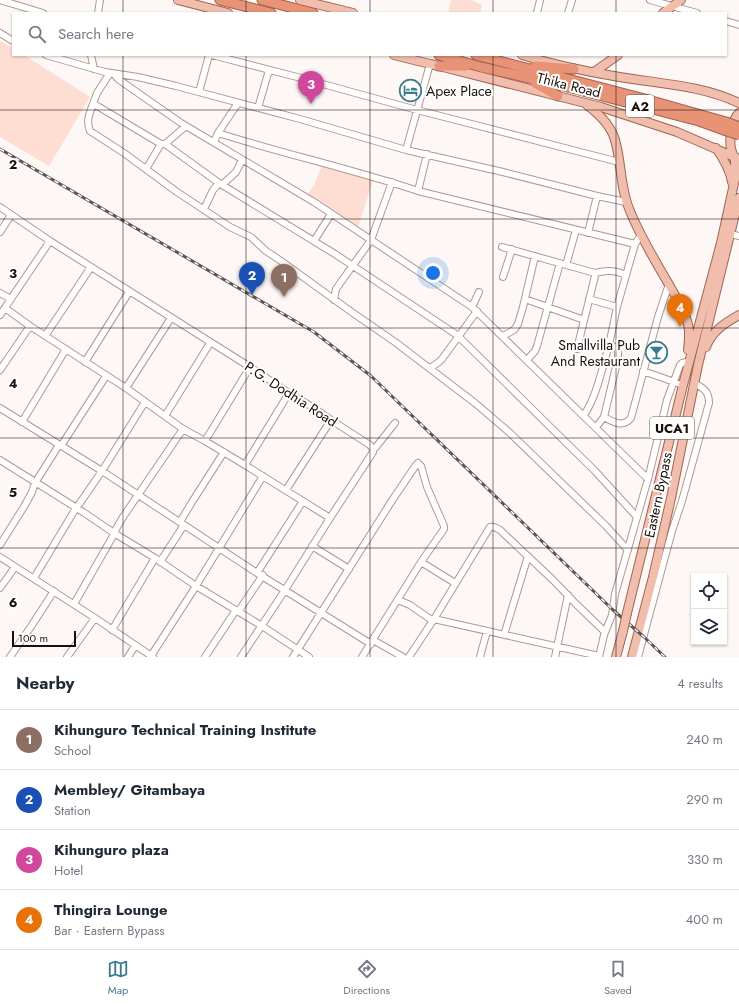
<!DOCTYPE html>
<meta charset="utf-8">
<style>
:root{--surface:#fff;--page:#f2f2f3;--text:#1f2937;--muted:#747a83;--line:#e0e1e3;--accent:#397b8d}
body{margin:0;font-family:Jost,sans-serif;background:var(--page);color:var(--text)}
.controls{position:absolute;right:12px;bottom:12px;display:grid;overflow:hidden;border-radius:0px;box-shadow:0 1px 3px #0004}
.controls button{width:36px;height:36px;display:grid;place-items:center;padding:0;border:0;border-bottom:1px solid var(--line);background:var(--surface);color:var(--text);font:20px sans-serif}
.scale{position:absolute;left:12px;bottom:10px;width:64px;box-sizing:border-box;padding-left:4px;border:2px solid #190f0c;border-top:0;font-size:11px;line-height:14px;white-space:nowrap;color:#190f0c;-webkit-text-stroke:3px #fff;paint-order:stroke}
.you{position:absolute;left:433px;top:273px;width:14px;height:14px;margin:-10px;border:3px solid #fff;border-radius:50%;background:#1a73e8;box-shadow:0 0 0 6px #1a73e833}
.badge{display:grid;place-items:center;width:26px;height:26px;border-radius:50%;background:var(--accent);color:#fff;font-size:13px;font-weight:700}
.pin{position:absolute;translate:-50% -33px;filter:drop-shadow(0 1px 2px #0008)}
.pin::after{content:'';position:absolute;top:21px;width:14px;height:12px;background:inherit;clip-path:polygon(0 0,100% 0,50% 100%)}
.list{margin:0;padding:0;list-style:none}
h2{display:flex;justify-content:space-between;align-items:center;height:52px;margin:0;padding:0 16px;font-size:17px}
h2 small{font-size:13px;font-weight:400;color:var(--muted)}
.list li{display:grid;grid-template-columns:26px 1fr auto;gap:12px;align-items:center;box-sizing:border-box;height:60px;padding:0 16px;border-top:1px solid var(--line)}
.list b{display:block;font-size:15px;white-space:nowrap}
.list p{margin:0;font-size:13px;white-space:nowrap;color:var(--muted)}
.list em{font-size:13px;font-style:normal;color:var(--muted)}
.icon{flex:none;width:22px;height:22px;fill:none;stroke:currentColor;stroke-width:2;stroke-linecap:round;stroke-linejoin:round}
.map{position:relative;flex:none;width:739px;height:657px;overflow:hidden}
.search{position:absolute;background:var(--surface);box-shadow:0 1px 3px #0004;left:12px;right:12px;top:12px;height:44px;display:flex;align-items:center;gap:10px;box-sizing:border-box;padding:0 14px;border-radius:0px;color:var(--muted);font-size:15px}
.sheet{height:292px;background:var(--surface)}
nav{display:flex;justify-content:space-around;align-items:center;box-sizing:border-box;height:56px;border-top:1px solid var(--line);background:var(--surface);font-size:11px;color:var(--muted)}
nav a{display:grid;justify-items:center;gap:2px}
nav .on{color:var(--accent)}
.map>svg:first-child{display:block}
.green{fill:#feddd2}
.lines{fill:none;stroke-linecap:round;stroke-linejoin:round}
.minor-casing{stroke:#b2988f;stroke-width:8}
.major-casing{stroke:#a06451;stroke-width:10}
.highway-casing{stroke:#a06451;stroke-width:11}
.minor{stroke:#fff;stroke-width:6}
.major{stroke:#f1bead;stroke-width:8}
.highway{stroke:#e89276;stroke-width:9}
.rail-casing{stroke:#5e5553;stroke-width:3}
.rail{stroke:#fff;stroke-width:1.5;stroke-dasharray:4.5;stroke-linecap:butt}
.major-bridge-casing{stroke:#a06451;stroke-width:10;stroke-linecap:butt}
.highway-bridge-casing{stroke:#a06451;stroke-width:11;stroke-linecap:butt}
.major-bridge{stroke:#f1bead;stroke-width:8}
.highway-bridge{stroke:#e89276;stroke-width:9}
.grid{fill:none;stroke:#190f0c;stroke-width:1;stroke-opacity:0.55}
.labels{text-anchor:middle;stroke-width:4;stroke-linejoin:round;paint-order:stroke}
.shield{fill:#fff;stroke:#5e5755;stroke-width:1}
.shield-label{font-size:13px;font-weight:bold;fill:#190f0c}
.street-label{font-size:14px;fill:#190f0c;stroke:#fff}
.poi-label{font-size:14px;fill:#190f0c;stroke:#fff;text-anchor:start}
.grid-label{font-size:13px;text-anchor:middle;font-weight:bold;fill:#190f0c;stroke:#fff;stroke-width:4;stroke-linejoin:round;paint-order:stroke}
</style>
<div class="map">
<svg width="739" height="657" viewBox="0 0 739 657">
<rect width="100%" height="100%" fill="#fdf7f5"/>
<path class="green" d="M451 0H471L482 5 480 13H448Z
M0 41 13 48V55H24L90 97 49 166 0 137Z
M323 163 374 177 358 228 307 195 314 185Z"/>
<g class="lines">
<defs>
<path id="minor" d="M0 0 43 13
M650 0 697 13
M98 13 100 0
M537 13 540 0
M568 13 572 0
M726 21 739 25
M0 33 13 41
M46 55 105 72 138 77 176 86 300 119 406 150 503 172 597 196 626 202
M91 55 94 69
M212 55 301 78 417 110 619 162
M114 74 118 79 181 123 314 202 472 307 648 479
M199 92 209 55
M93 104 97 93 110 73
M258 108 269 70
M218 133 238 103
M214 142 218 133C284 154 352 169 418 191L635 244
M165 144 186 126
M406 150 430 64
M146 169 161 144
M222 185 236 172 242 160
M418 191 427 154
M0 207 50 241 250 367 289 393 314 408 331 420 370 445 373 449V452L330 518 285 590 241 657
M204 209 213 190 219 183
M0 232 11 215
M588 233 597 196
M731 234 739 236
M314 241 331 214
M502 247 595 273V276L577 349
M566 265 576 230
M595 273C607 270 614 270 626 275
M503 277 512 249
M0 293 11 299
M525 299 584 320
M589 299 617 307
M334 300 336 289 371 240 392 182
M472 307 479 292
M5 308 30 326 126 388 183 429 205 441 245 465 330 518
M0 315 50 241
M45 336 91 267
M503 336 514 330 518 324 523 307 535 256
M527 360 535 351 537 346 560 263
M85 362 129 292
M430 368 439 362 442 359 477 311
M0 370 30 326
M643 371 683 385
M126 388 171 318
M0 408 102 471 257 573 371 644
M584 415C597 396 602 368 609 345
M165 416 210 343
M604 417C613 422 623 428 631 418L658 317 669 284
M22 422 66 349
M596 427 604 417 618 358V353L617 348 609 345 617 307 635 244 641 235
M205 441 250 367
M61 446 106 376
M373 449 376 447 395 423
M0 460 83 512 114 533 155 558 196 586 262 626 309 657
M245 465 289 393
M286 490 331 420
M180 522 192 502 224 452
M0 545 25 505 32 492 35 483 59 445
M312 546 349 569
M628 550 606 526 510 433 475 403 395 342 353 313 281 261 266 251 251 237 230 227 177 192 124 153 90 131C86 120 89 115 93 104L99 107 161 144H165L219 183 335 254 457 335 595 471 637 517
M0 557 95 618 153 657
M160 562 184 525
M421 562 455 583
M257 573 303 501
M34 578 73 513 102 471 145 402
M0 588 15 567
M398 600 410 605 433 621
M74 604 113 536 116 529 123 517 183 429
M238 612 263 575
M434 619 599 656
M112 630 155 558
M504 635 528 556
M373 640 403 657
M151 656 196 586 263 476
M10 657 32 625 54 591
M67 657 95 618
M128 657 135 646
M205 657 236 610
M293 657 393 499 416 465 418 463 421 466 427 487 444 526V529L421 562 362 657
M409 657 434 619 490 527C494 526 497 528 500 530L553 580 575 603 605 632
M480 657 487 631
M555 657 568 595
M599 657 604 635 612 615 615 594 648 479 667 400 680 365 682 363 687 362
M638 657 672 531 682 501 709 403C709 392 704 388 695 384"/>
<path id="major" d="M178 0 228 13
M300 0 353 13
M663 13 681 0
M394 55 430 64 439 66 601 107 677 132 739 159
M522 55C552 64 583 71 614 76 657 84 698 84 739 103
M594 72 618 55
M587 105C599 114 611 125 615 140 622 164 620 189 630 211 644 246 666 277 683 310 690 326 690 334 688 350
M716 148C723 158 730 169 732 182
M734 156C727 146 731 121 739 113
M706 347C712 331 725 323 739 315
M627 613 683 385 721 243 735 179V157
M616 657 623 631
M632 657 653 577 671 498 698 365 739 198"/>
<path id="highway" d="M220 0 271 13
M262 0 313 13
M439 55 481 67 556 84 699 121 724 130
M476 55 641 98 726 122
M439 66H466
M535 66 574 69
M535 83 558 96"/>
</defs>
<use href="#minor" class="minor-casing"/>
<use href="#major" class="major-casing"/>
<use href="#highway" class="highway-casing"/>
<use href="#minor" class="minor"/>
<use href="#major" class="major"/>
<use href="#highway" class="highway"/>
<defs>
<path id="rail" d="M0 149 314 332 371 376 613 610 644 637 665 657"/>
</defs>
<use href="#rail" class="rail-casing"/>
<use href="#rail" class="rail"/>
<defs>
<path id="major-bridge" d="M623 631 627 613"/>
<path id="highway-bridge" d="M726 122 739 127
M724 130 739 135"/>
</defs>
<use href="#major-bridge" class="major-bridge-casing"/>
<use href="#highway-bridge" class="highway-bridge-casing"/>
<use href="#major-bridge" class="major-bridge"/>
<use href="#highway-bridge" class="highway-bridge"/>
</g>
<path class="grid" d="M123 0V13M246 0V13M370 0V13M493 0V13M616 0V13M123 55V657M246 55V657M370 55V657M493 55V657M616 55V657M0 110H739M0 219H739M0 328H739M0 438H739M0 548H739"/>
<defs>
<symbol id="hotel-ring" viewBox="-11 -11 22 22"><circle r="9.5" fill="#fff" stroke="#397b8d" stroke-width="1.5"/><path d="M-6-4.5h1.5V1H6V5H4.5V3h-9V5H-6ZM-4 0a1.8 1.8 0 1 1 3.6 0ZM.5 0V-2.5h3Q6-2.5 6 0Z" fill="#397b8d"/></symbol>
<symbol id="bar-ring" viewBox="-11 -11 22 22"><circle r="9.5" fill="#fff" stroke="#397b8d" stroke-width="1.5"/><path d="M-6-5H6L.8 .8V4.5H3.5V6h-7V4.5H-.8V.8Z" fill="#397b8d"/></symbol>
</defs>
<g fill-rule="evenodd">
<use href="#hotel-ring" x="398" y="78" width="25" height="25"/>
<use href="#bar-ring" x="644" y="340" width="25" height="25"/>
</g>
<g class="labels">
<g class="shield">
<rect x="626" y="95" width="28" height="22" rx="3"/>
<rect x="650" y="417" width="44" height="22" rx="3"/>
</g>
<g class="shield-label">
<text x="640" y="111">A2</text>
<text x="672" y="433">UCA1</text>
</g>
<g class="street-label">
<text transform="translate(569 85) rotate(14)" y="5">Thika Road</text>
<text transform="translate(291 394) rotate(33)" y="5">P.G. Dodhia Road</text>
<text transform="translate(658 495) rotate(-78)" y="5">Eastern Bypass</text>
</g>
<g class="poi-label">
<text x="426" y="96">Apex Place</text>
<text x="640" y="350" text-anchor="end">Smallvilla Pub<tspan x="640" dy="16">And Restaurant</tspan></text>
</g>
</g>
<g class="grid-label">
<text x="13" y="169">2</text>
<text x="13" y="278">3</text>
<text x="13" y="388">4</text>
<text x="13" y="497">5</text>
<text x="13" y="607">6</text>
</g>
</svg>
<div class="controls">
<button><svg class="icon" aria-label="locate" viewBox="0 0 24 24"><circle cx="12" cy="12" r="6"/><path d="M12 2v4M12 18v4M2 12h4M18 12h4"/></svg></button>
<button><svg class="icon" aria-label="layers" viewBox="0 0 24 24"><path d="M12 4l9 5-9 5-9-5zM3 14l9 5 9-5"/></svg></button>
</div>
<div class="scale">100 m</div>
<div class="you"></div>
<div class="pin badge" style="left:284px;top:297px;background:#8d6e63">1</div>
<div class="pin badge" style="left:252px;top:295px;background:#1a4fb4">2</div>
<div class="pin badge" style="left:311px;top:104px;background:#d1479c">3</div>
<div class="pin badge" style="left:680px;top:327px;background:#e8710a">4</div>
<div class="search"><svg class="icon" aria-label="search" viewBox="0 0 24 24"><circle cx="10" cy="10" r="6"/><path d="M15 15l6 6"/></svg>Search here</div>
</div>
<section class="sheet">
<h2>Nearby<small>4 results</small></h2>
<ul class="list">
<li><span class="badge" style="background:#8d6e63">1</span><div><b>Kihunguro Technical Training Institute</b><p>School</p></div><em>240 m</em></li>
<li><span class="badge" style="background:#1a4fb4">2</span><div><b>Membley/ Gitambaya</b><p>Station</p></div><em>290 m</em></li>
<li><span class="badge" style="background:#d1479c">3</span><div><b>Kihunguro plaza</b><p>Hotel</p></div><em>330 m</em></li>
<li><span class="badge" style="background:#e8710a">4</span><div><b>Thingira Lounge</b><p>Bar · Eastern Bypass</p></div><em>400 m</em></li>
</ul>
</section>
<nav>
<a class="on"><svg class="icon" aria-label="map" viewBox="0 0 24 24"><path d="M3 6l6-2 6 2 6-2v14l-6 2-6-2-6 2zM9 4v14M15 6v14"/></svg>Map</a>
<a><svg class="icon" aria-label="directions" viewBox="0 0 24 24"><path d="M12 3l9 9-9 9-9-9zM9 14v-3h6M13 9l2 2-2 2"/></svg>Directions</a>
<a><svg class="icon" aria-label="saved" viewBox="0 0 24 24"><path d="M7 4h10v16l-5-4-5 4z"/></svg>Saved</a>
</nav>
